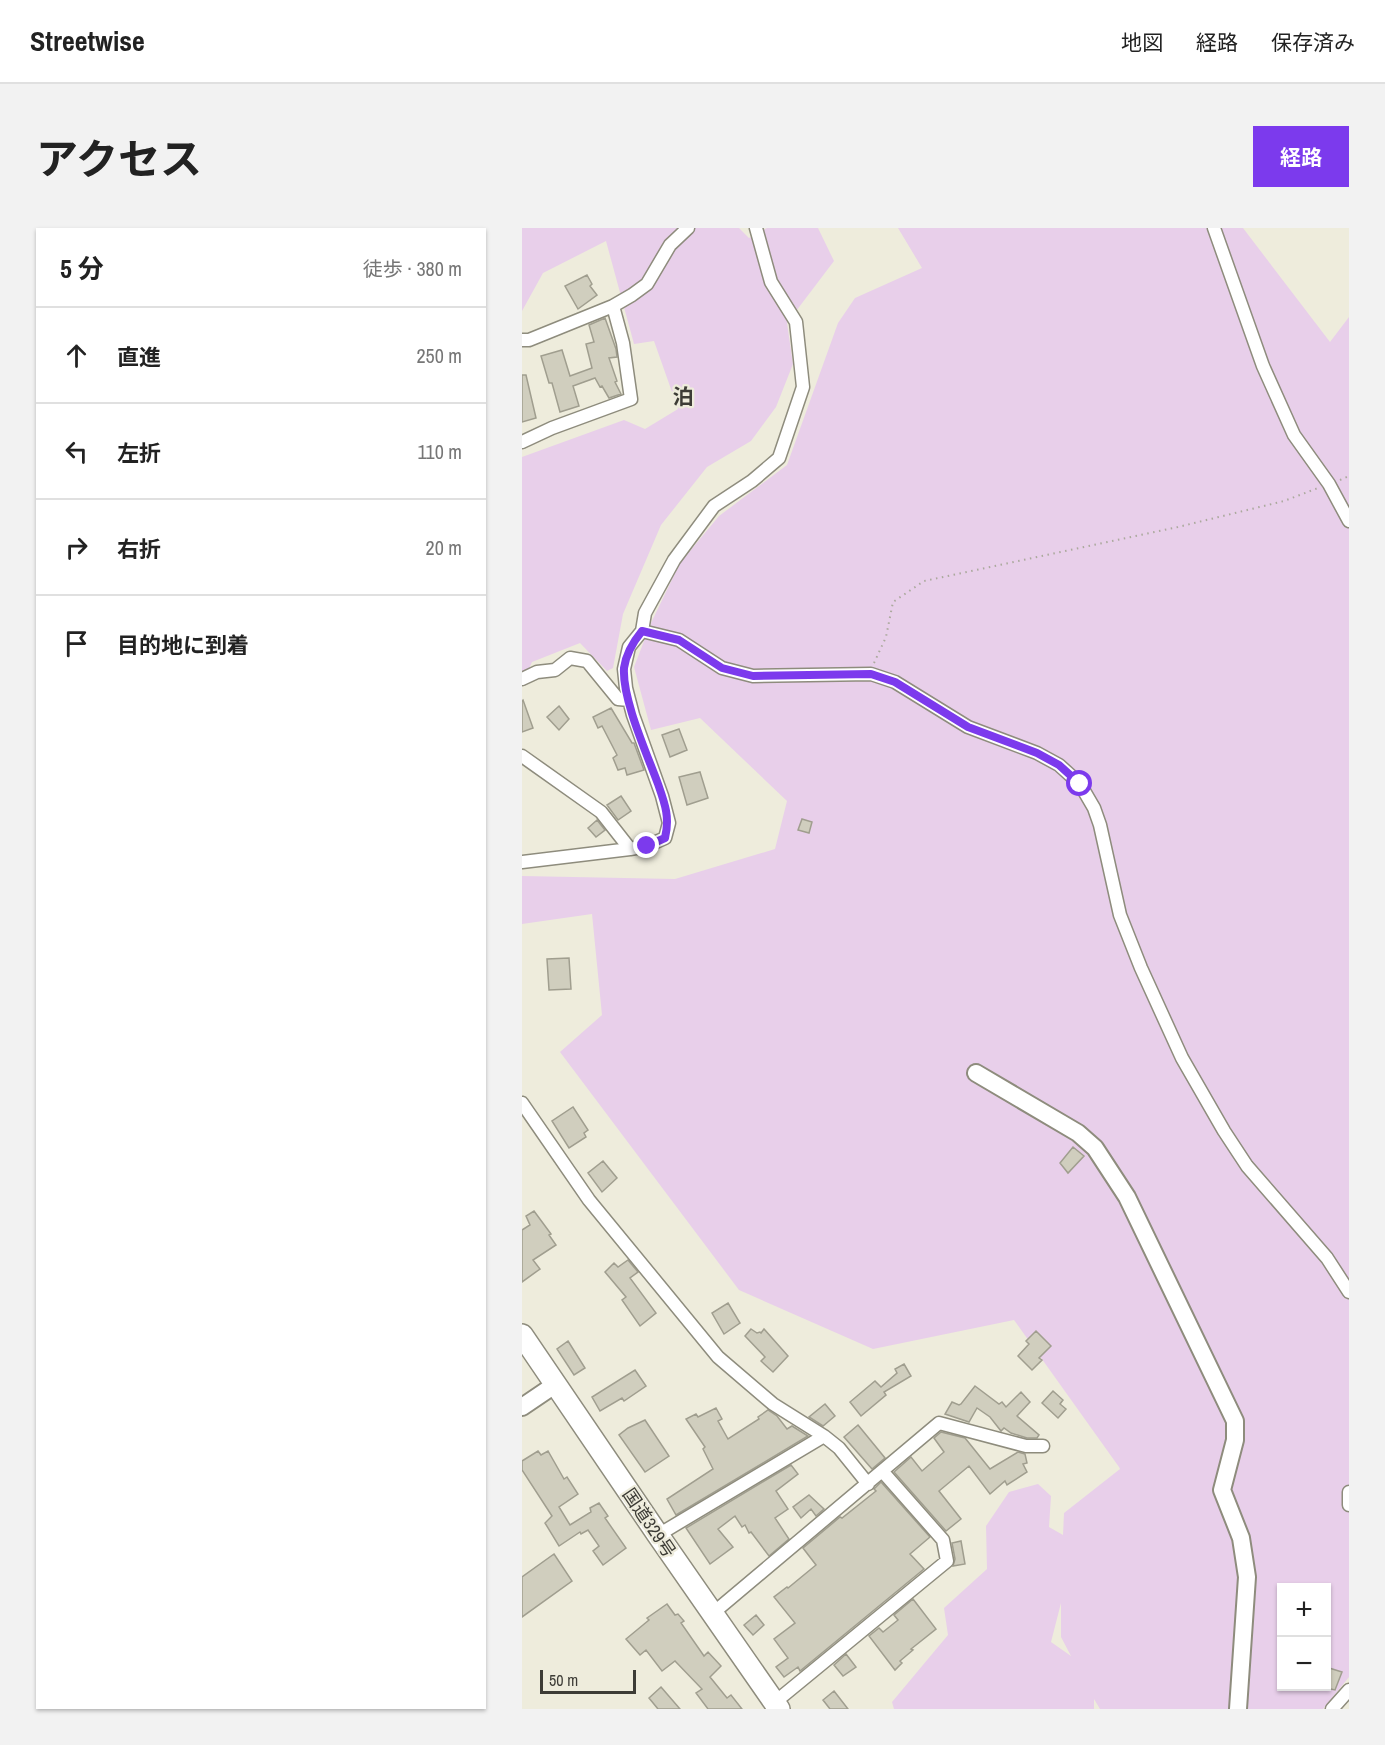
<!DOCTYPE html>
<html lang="ja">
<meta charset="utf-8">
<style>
:root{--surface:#fff;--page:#f2f2f2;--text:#222;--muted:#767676;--line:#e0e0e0;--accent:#7c3aed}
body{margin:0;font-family:"Archivo Narrow","Noto Sans JP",sans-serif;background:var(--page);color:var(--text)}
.controls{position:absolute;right:18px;bottom:18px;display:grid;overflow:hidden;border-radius:0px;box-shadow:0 2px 4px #0004}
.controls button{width:54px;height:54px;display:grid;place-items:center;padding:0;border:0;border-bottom:2px solid var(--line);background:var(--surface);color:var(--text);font:30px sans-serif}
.scale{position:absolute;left:18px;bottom:15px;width:96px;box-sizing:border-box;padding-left:6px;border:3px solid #3d3c36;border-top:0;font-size:16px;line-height:21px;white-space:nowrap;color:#3d3c36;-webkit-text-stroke:4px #eeecdc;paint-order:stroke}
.stop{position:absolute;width:18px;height:18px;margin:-14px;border:4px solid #7c3aed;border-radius:50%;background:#fff}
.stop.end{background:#7c3aed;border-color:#fff;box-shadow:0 2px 6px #0008}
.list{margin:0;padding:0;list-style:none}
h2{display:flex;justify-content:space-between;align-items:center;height:78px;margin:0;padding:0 24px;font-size:26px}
h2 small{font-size:20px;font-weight:400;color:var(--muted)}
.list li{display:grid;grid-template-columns:39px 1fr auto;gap:18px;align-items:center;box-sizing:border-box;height:96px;padding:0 24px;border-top:2px solid var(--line)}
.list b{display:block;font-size:22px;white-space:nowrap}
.list em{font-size:20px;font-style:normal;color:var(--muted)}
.icon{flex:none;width:33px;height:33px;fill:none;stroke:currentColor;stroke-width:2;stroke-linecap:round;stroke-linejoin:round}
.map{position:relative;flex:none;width:827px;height:1481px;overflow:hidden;border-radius:0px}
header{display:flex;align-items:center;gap:36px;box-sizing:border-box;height:84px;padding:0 30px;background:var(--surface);border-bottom:2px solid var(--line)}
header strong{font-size:28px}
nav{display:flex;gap:33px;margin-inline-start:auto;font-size:21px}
.intro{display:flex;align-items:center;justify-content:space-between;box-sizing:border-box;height:144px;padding:0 36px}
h1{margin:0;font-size:42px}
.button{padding:15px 27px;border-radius:0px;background:var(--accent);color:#fff;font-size:21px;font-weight:700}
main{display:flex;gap:36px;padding:0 36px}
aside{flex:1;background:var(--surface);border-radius:0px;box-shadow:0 2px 4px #0004}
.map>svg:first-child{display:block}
.green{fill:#e8cfea;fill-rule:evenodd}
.building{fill:#d0cebe;stroke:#a09e8f;stroke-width:1.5}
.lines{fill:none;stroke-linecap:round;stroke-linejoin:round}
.street-casing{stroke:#8e8c7d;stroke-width:15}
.secondary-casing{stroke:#8e8c7d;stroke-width:20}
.highway-casing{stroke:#8e8c7d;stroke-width:24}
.path{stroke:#aba99d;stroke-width:2;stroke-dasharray:1.5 4.5;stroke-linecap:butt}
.street{stroke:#fff;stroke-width:12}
.secondary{stroke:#fff;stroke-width:16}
.highway{stroke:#fff;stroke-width:21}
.route{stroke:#7c3aed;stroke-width:8}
.labels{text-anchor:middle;stroke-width:4.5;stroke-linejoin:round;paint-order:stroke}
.street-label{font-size:18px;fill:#3d3c36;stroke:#eeecdc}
.quarter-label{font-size:21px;font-weight:bold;fill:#3d3c36;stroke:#eeecdc}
</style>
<header>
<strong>Streetwise</strong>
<nav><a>地図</a><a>経路</a><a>保存済み</a></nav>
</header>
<div class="intro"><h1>アクセス</h1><a class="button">経路</a></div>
<main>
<aside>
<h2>5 分<small>徒歩 · 380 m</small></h2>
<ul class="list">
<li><svg class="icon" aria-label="ahead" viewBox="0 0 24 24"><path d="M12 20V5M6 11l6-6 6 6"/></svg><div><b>直進</b></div><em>250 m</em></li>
<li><svg class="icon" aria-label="left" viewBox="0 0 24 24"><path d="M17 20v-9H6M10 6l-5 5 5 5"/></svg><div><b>左折</b></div><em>110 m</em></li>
<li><svg class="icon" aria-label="right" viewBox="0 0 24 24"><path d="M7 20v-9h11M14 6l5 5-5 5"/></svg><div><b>右折</b></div><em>20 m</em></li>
<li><svg class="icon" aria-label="arrive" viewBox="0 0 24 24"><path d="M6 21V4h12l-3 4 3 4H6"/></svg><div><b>目的地に到着</b></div></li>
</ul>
</aside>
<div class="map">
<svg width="827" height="1481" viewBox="0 0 827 1481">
<rect width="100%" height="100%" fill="#eeecdc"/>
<path class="green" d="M0 0H217L227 10 245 0H296L312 33 265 95 271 136 254 179 229 213 185 239 139 297 101 386 91 440 85 443 58 415 10 434 0 456V229L102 192 123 201 156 181 132 113 112 116 84 13 21 45 0 83Z
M376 0H721L808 114 827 89V1449L801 1481H578L572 1471V1481H372L370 1474 426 1407 422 1380 465 1341 464 1298 487 1264 516 1256 529 1268 527 1299 541 1307 542 1285 598 1241 597 1239 492 1092 351 1121 217 1062 38 824 80 787 70 686 0 696V648L153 651 253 621 265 573 178 490 129 502 112 439 129 395 158 335 197 288 265 237 316 95 333 70 400 40ZM760 1360H804V1458H760ZM539 1375V1409L549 1428 529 1414Z"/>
<path class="building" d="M65 47 70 56 68 58 75 67 56 81 43 58Z
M83 90 94 121 95 129 87 130 95 153 93 154 99 166 87 170 80 158 78 159 73 150 51 158 57 178 38 184 30 155H27L19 128 40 122 48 148 70 140 64 116 72 114 67 97Z
M0 147H4L14 190 0 194Z
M1 472 11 500 0 504V473Z
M37 478 47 491 37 502 25 489Z
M89 480 110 515H112L122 542 105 547 103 540 96 542 91 530 95 527 80 498 76 500 71 489Z
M157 501 165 522 148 529 140 507Z
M178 544 186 570 165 577 157 549Z
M99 568 109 583 96 592 85 577Z
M280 591 290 594 287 605 276 602Z
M75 592 83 602 74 609 66 600Z
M47 730 49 761 27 762 25 731Z
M51 879 66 902 62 905 64 909 47 920 30 893Z
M551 919 562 928 546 945 538 935Z
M81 933 95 950 80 964 66 945Z
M12 983 29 1006 27 1007 34 1017 11 1032 18 1041 0 1054V1002L8 997 4 988Z
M106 1032 116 1044 108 1050 134 1085 118 1098 100 1072 104 1069 83 1044 92 1035 96 1039Z
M206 1075 218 1095 202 1106 190 1085Z
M229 1101 235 1105 238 1104 239 1105 242 1101 266 1128 251 1144 239 1133 243 1129 223 1108Z
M514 1103 529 1118 517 1130 520 1132 510 1142 496 1128 507 1116 504 1113Z
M46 1113 63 1140 52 1147 35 1121Z
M382 1136 389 1148 362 1164 364 1167 339 1188 328 1174 353 1153 359 1159 375 1145 373 1141Z
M113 1142 124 1158 102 1173 100 1170 78 1183 70 1169Z
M453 1158 477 1176 480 1174 484 1179 499 1164 508 1174 495 1188 517 1207 515 1210H505L489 1205 482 1200 479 1203 468 1189 455 1180 447 1194 423 1186 430 1174 437 1177 439 1176Z
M531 1163 541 1172 538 1176 544 1181 536 1190 520 1175Z
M303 1176 313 1188 301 1198 287 1189Z
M194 1180 200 1191 196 1193 206 1211 237 1191 236 1189 246 1182 255 1188 265 1201 270 1198 286 1208 154 1287 145 1271 191 1241 181 1221 183 1219 164 1191 174 1186 176 1189Z
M123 1192 147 1228 123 1244 97 1207 106 1200Z
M336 1197 363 1230 350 1241 322 1209Z
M419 1204 443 1210 468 1241 496 1224 503 1226 505 1235 501 1236 505 1244 485 1257 483 1253 468 1266 447 1238 417 1263 439 1291 424 1303 372 1244 389 1229 400 1243 422 1224 412 1210Z
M16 1223 19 1227 26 1223 42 1251 45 1249 56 1266 37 1279 48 1297 69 1284 68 1280 77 1275 86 1288 83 1290 104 1320 81 1337 71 1323 77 1318 66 1302 59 1306 58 1304 37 1318 23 1295 30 1288 0 1242V1233Z
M269 1237 276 1246 254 1263 266 1281 253 1290 267 1311 247 1328 229 1304 227 1305 223 1297 220 1299 213 1288 196 1301 211 1319 188 1336 164 1300Z
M359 1254 408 1309 388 1326 402 1341 278 1443 276 1439 262 1449 254 1439 266 1430 252 1411 273 1395 252 1369 265 1359 266 1360 294 1337 281 1320 318 1289 320 1290 354 1263 352 1261Z
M287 1267 302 1281 294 1288 289 1281 279 1290 271 1279Z
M439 1313 443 1336 431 1338 433 1331 430 1315Z
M32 1326 50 1353 0 1389V1349Z
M391 1371 414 1401 389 1421 391 1422 378 1433 380 1435 373 1442 347 1408 357 1400 361 1404 376 1392 372 1387Z
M145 1376 153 1387 156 1386 162 1393 159 1395 182 1428 186 1424 199 1438 188 1449 205 1470 209 1467 220 1481H186L174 1465 180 1461 153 1433 140 1443 124 1422 118 1427 104 1411 127 1392 125 1390Z
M234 1387 242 1397 231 1407 222 1397Z
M324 1426 334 1439 321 1448 312 1437Z
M804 1439 820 1444 813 1462 804 1460Z
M139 1459 158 1481H136L127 1470Z
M312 1463 326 1481H308L301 1472Z"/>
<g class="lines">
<defs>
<path id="street" d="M692 0 741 138 772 207 807 256 827 293
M0 112H7L91 78 110 67 125 56 148 17 166 0
M0 214 30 200 109 171 101 115 91 78
M120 403 157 412 200 440 231 448 349 446 373 454 446 499 515 525 537 537 558 556 572 580 578 597 598 687 619 740 660 830 702 903 725 938 805 1030 827 1064
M0 451 15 444 33 442 48 430 65 433 96 471 107 472
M0 528 79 584 108 621
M0 634 108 621 125 618 143 610 147 595 140 568 111 487 104 460 102 441 107 419 120 403 123 385 152 332 192 278 230 253 257 230 281 159 274 94 249 54 234 0
M0 875 67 972 196 1129 251 1176 302 1208 317 1220 346 1256
M827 1264V1277
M136 1307 302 1208
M190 1386 417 1195 504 1218H521
M252 1475 425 1333 421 1312 361 1244
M810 1481 827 1462"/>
<path id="secondary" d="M454 845 556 905 573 920 605 969 713 1193V1212L700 1262 719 1310 725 1349 716 1481
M0 1179 34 1156"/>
<path id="highway" d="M0 1107 136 1307 257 1481"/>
</defs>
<use href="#street" class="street-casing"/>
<use href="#secondary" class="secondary-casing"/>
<use href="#highway" class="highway-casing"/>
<path class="path" d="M818 252 827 248
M352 435 364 409 371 374 402 353 656 299 762 273 796 260"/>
<use href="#street" class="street"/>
<use href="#secondary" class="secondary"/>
<use href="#highway" class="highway"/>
</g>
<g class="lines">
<path class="route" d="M125 618 143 610C148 589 143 576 136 556 125 526 100 471 102 440 104 425 111 414 120 403L157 412 200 440 231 448 349 446 373 454 446 499 515 525 537 537 558 556"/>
</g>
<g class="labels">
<g class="street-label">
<text transform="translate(127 1295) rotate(56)" y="6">国道329号</text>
</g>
<g class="quarter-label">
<text x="161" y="176">泊</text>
</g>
</g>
</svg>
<div class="controls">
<button>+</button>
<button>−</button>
</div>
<div class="scale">50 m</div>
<div class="stop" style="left:558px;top:556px"></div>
<div class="stop end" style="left:125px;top:618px"></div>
</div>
</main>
